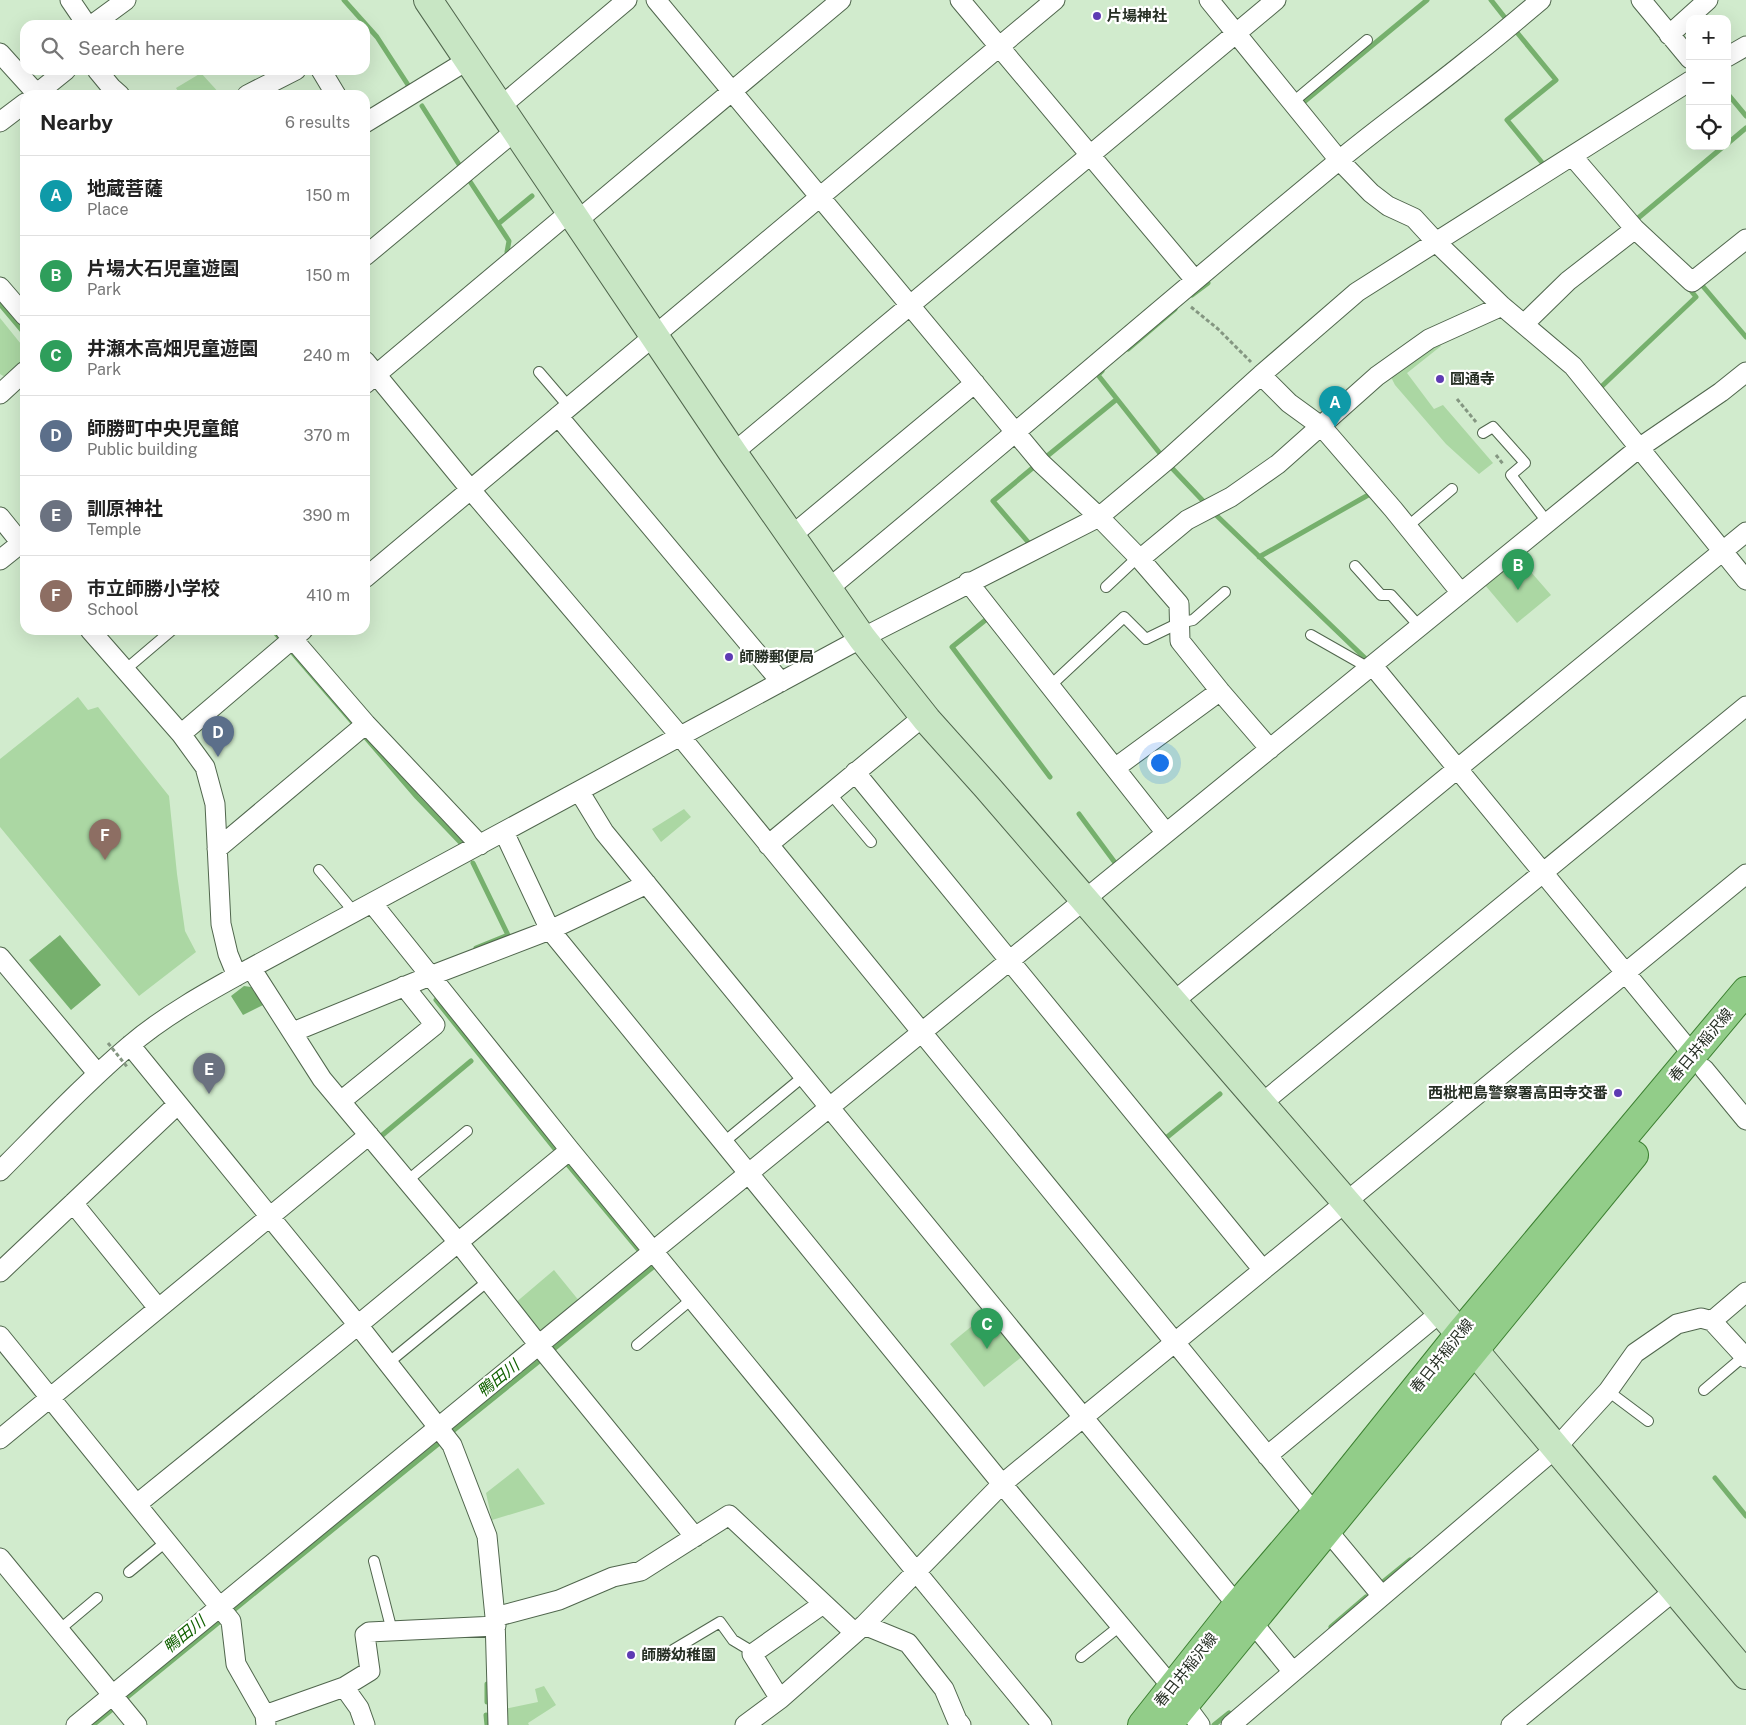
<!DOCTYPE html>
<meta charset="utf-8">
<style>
:root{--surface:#fff;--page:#f2f2f2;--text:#222;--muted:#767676;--line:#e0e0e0;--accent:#5e3bb3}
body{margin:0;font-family:"Public Sans","Noto Sans JP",sans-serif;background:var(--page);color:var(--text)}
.controls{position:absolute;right:15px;top:15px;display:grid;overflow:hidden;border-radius:10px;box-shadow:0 5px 20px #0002}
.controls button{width:45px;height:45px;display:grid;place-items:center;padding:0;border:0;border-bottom:1px solid var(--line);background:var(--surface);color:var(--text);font:25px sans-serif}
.you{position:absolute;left:1159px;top:762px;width:18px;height:18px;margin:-12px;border:4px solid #fff;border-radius:50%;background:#1a73e8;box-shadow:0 0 0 8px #1a73e833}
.badge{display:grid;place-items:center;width:32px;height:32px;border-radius:50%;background:var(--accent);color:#fff;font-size:16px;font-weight:700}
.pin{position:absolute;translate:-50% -41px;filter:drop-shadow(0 1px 2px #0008)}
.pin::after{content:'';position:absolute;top:26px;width:18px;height:15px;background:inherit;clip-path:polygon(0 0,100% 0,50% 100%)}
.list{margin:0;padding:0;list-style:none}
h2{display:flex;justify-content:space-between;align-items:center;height:65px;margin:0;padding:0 20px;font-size:21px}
h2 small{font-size:16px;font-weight:400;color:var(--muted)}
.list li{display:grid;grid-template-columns:32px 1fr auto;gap:15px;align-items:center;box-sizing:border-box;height:80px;padding:0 20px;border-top:1px solid var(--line)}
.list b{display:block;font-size:19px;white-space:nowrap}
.list p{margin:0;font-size:16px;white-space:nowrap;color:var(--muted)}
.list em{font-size:16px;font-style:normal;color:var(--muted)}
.icon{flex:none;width:28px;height:28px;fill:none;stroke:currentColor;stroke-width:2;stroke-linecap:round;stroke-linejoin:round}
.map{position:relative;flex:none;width:1746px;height:1725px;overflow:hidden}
.search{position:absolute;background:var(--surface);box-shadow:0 5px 20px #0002;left:20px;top:20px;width:350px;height:55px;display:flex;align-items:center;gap:12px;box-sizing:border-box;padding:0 18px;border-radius:15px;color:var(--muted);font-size:19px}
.panel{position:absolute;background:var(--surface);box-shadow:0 5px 20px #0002;left:20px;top:90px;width:350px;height:545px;border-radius:15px}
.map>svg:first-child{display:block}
.green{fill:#abd7a3}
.water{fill:#76b06d}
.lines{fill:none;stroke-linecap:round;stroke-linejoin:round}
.stream{stroke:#76b06d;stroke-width:5}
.lane-casing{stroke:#50664d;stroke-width:12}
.street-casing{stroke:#50664d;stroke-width:21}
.secondary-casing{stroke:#50664d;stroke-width:30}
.primary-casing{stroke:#3d8032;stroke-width:30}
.path{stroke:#849681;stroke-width:3;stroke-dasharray:4 2.5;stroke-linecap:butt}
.lane{stroke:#fff;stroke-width:10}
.street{stroke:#fff;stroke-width:19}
.secondary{stroke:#c8e6c4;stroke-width:28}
.primary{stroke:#92cd89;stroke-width:28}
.path-bridge{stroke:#849681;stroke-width:3;stroke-dasharray:4 2.5;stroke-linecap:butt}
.poi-dot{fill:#5e3bb3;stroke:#fff;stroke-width:2}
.labels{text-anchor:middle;stroke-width:4.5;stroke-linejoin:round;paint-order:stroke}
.poi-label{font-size:15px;font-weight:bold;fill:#262f24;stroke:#fff;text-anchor:start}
.street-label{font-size:15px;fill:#262f24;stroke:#fff}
.water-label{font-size:16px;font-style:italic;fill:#116100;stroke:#fff}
</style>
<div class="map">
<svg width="1746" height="1725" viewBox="0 0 1746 1725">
<rect width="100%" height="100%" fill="#d1ebcd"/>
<path class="green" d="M201 73 221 95H180L176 88Z
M0 318 25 349V361L5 377 0 374Z
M1437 340 1441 346 1407 373 1434 409 1443 405 1493 463 1479 474 1446 444 1395 385 1390 375Z
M1518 557 1551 595 1517 623 1485 585Z
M78 697 88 710 98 707 169 796 177 874 185 931 196 952 139 996 0 827V759Z
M684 809 691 817 661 842 652 829Z
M554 1270 580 1302 543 1332H537L514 1304Z
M989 1312 1024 1355 984 1387 950 1344Z
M518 1468 545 1504 492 1520 486 1493Z
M544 1686 556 1705 528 1723 529 1725H505L504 1709 538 1702 535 1689Z"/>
<path class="water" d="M60 935 101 985 71 1010 29 960Z
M244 986 251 987 263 1005 243 1015 231 996Z"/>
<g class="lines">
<path class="stream" d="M344 0 377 37 410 88
M1491 0 1506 19
M1515 30 1556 80 1507 120 1544 165
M1727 93 1746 116
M1305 101 1427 0
M422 106 460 166
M1727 144 1746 128
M469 180 509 241 507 252
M1637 219 1724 146
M498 224 532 196
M1701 284 1746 337
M1192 295 1208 283
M0 304 25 334
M1128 349 1175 309
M1102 371 1098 375 1162 456
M1600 388 1696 297 1692 292
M1046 457 1117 399
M1170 466 1205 503
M1215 514 1366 659
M1028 542 993 501 1035 466
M1259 557 1370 494
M988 618 952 647 1050 777
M273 630 417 797 461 843
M1079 814 1116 864
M473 863 508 935 476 948
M436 1000 559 1154 642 1254
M1162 1134 1166 1138 1220 1094
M380 1137 471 1061
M550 1352 653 1267 648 1261
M449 1434 543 1358
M1715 1478 1746 1516
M1383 1582 1410 1560
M230 1613 443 1440
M1331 1627 1366 1597
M487 1702V1684
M486 1715 487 1725
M93 1725 224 1618
M1214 1725 1229 1713"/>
<defs>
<path id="lane" d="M1293 102 1367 40
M539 372 569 407
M1483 433 1493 427 1525 463 1511 475 1548 523
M1407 527 1452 489
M1355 566 1381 595H1391L1420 627
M1106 587 1138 557
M1311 635 1369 668
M125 670 172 630
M1050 686 1124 617 1146 639 1179 623 1193 620 1225 592
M830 793 871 842
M319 870 354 912
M724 1142 804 1076
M407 1181 467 1131
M637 1345 693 1298
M388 1363 488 1281
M1704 1390 1744 1356
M1608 1391 1648 1421
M374 1561 392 1631
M129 1572 167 1541
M59 1630 97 1598
M673 1650 720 1622 733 1640 748 1649 752 1654
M1081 1657 1120 1626"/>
<path id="street" d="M70 0 87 25
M656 0 1041 463 1099 517 1140 559 1179 604 1180 641 1220 691 1270 749
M960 0 1195 280
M1209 0 1339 160 1371 193 1388 206 1414 218 1436 242 1502 306 1573 366 1746 580
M1641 0 1690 59
M92 25 126 0
M1669 35 1708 0
M0 53 37 94
M1727 57 1746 46
M97 70 111 87 120 95
M321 70 336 95
M35 95 66 70
M247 95 296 70
M500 107 627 0
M0 122 25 103
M365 123 468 60
M1573 157 1635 229 1692 282 1746 239
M577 221 841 0
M365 256 515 131
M0 287 25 316
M1524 324 1568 281 1635 229
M365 361 470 489 680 736 1315 1514
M1261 375 1289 403 1322 427 1393 509 1461 593
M365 384 570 212
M0 394 25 371
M558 416 781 682
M733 453 1276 0
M0 517 21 543
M791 536 975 383
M1140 559 1187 520 1231 497 1278 464 1377 376 1429 339 1502 306
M0 560 25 540
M365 578 1055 0
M968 582 1166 833
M828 589C999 448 1166 303 1337 162 1380 126 1426 94 1469 59 1494 40 1517 20 1541 0
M90 630 181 734 205 767 215 804 221 924 228 954 237 976
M285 630 366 724 480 845
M1373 666 1693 1055
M181 734 303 630
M1115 768 1220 691
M855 772 1263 1270
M579 791 604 832 1237 1605
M504 832 550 930 1002 1484 1172 1687 1200 1725
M768 845 924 716
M217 849 366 724
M372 903 570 1150 1042 1725
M0 957 98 1074
M251 968 322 1079 458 1242 545 1353 695 1537
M1173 1002 1746 532
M293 1032 430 976 550 930 647 884
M130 1045 358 1325 452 1445 487 1536 495 1617 498 1725
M1704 1069 1746 1120
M341 1101 435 1025 404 986
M1261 1104 1746 706
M0 1171C42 1129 83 1085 129 1046 165 1015 209 991 251 968L862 638 1099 517 1167 460 1261 375 1357 292 1690 81
M73 1203 158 1308
M0 1272 178 1104
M1712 1321 1746 1358
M0 1336 231 1621 236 1664 265 1715 266 1725
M0 1439 369 1135
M1267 1456 1441 1312
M137 1504 358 1325 570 1150
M1327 1530 1382 1596
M0 1558 137 1725
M495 1617 559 1600 613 1577 641 1571 729 1515 855 1633
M1252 1622 1293 1672
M864 1625 908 1643 944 1689 957 1720 961 1725
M344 1687 359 1708 365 1725
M780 1699 752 1654 823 1604
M265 1715 344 1687 370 1671 365 1635 369 1632 496 1626
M76 1725 647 1256 1639 448 1721 392 1746 372
M745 1725 780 1699 864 1625 1002 1484 1746 874
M1231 1725 1556 1448 1608 1391 1635 1353 1677 1324 1701 1318 1712 1321 1746 1292
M1511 1725 1674 1591"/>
<path id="secondary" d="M428 0 733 453 862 638 927 720 987 787 1474 1350 1746 1675"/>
<path id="primary" d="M1142 1725 1237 1605 1315 1514 1460 1333 1746 991
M1168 1725 1634 1155"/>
</defs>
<use href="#lane" class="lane-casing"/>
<use href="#street" class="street-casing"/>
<use href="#secondary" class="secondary-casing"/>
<use href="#primary" class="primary-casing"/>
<path class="path" d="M1191 307 1218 329 1251 362
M1457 399 1476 422
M1496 455 1503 464"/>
<use href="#lane" class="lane"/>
<use href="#street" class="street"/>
<use href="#secondary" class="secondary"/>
<use href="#primary" class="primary"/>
<path class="path-bridge" d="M108 1043 128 1068"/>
</g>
<g class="poi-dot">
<circle cx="1097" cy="16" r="5"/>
<circle cx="1440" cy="379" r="5"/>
<circle cx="729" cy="657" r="5"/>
<circle cx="1618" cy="1093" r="5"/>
<circle cx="631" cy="1655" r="5"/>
</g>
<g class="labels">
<g class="poi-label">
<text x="1107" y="21">片場神社</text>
<text x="1450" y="384">圓通寺</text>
<text x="739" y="662">師勝郵便局</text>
<text x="1608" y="1098" text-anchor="end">西枇杷島警察署高田寺交番</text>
<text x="641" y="1660">師勝幼稚園</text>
</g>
<g class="street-label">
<text transform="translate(1701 1045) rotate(-50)" y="5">春日井稲沢線</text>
<text transform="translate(1442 1356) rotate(-51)" y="5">春日井稲沢線</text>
<text transform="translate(1186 1670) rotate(-51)" y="5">春日井稲沢線</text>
</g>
<g class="water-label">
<text transform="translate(498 1378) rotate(-39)" y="6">鴨田川</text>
<text transform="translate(184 1634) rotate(-39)" y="6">鴨田川</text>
</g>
</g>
</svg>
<div class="controls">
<button>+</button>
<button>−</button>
<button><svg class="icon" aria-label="locate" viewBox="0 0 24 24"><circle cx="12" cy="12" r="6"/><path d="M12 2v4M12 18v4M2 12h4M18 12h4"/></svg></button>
</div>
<div class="you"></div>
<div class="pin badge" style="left:1335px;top:427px;background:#0f9aa8">A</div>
<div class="pin badge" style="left:1518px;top:590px;background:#2e9e5b">B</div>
<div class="pin badge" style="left:987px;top:1349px;background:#2e9e5b">C</div>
<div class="pin badge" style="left:218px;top:757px;background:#5c6f8a">D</div>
<div class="pin badge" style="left:209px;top:1094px;background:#6b7280">E</div>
<div class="pin badge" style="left:105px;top:860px;background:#8d6e63">F</div>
<div class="search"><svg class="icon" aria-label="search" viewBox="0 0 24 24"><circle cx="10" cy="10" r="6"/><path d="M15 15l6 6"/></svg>Search here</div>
<section class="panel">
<h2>Nearby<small>6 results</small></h2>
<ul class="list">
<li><span class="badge" style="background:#0f9aa8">A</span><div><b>地蔵菩薩</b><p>Place</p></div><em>150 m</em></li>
<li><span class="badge" style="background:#2e9e5b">B</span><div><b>片場大石児童遊園</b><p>Park</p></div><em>150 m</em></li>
<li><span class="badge" style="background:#2e9e5b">C</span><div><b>井瀬木高畑児童遊園</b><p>Park</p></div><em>240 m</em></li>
<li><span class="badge" style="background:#5c6f8a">D</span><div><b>師勝町中央児童館</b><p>Public building</p></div><em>370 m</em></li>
<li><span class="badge" style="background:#6b7280">E</span><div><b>訓原神社</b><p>Temple</p></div><em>390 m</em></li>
<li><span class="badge" style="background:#8d6e63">F</span><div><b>市立師勝小学校</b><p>School</p></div><em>410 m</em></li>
</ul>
</section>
</div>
